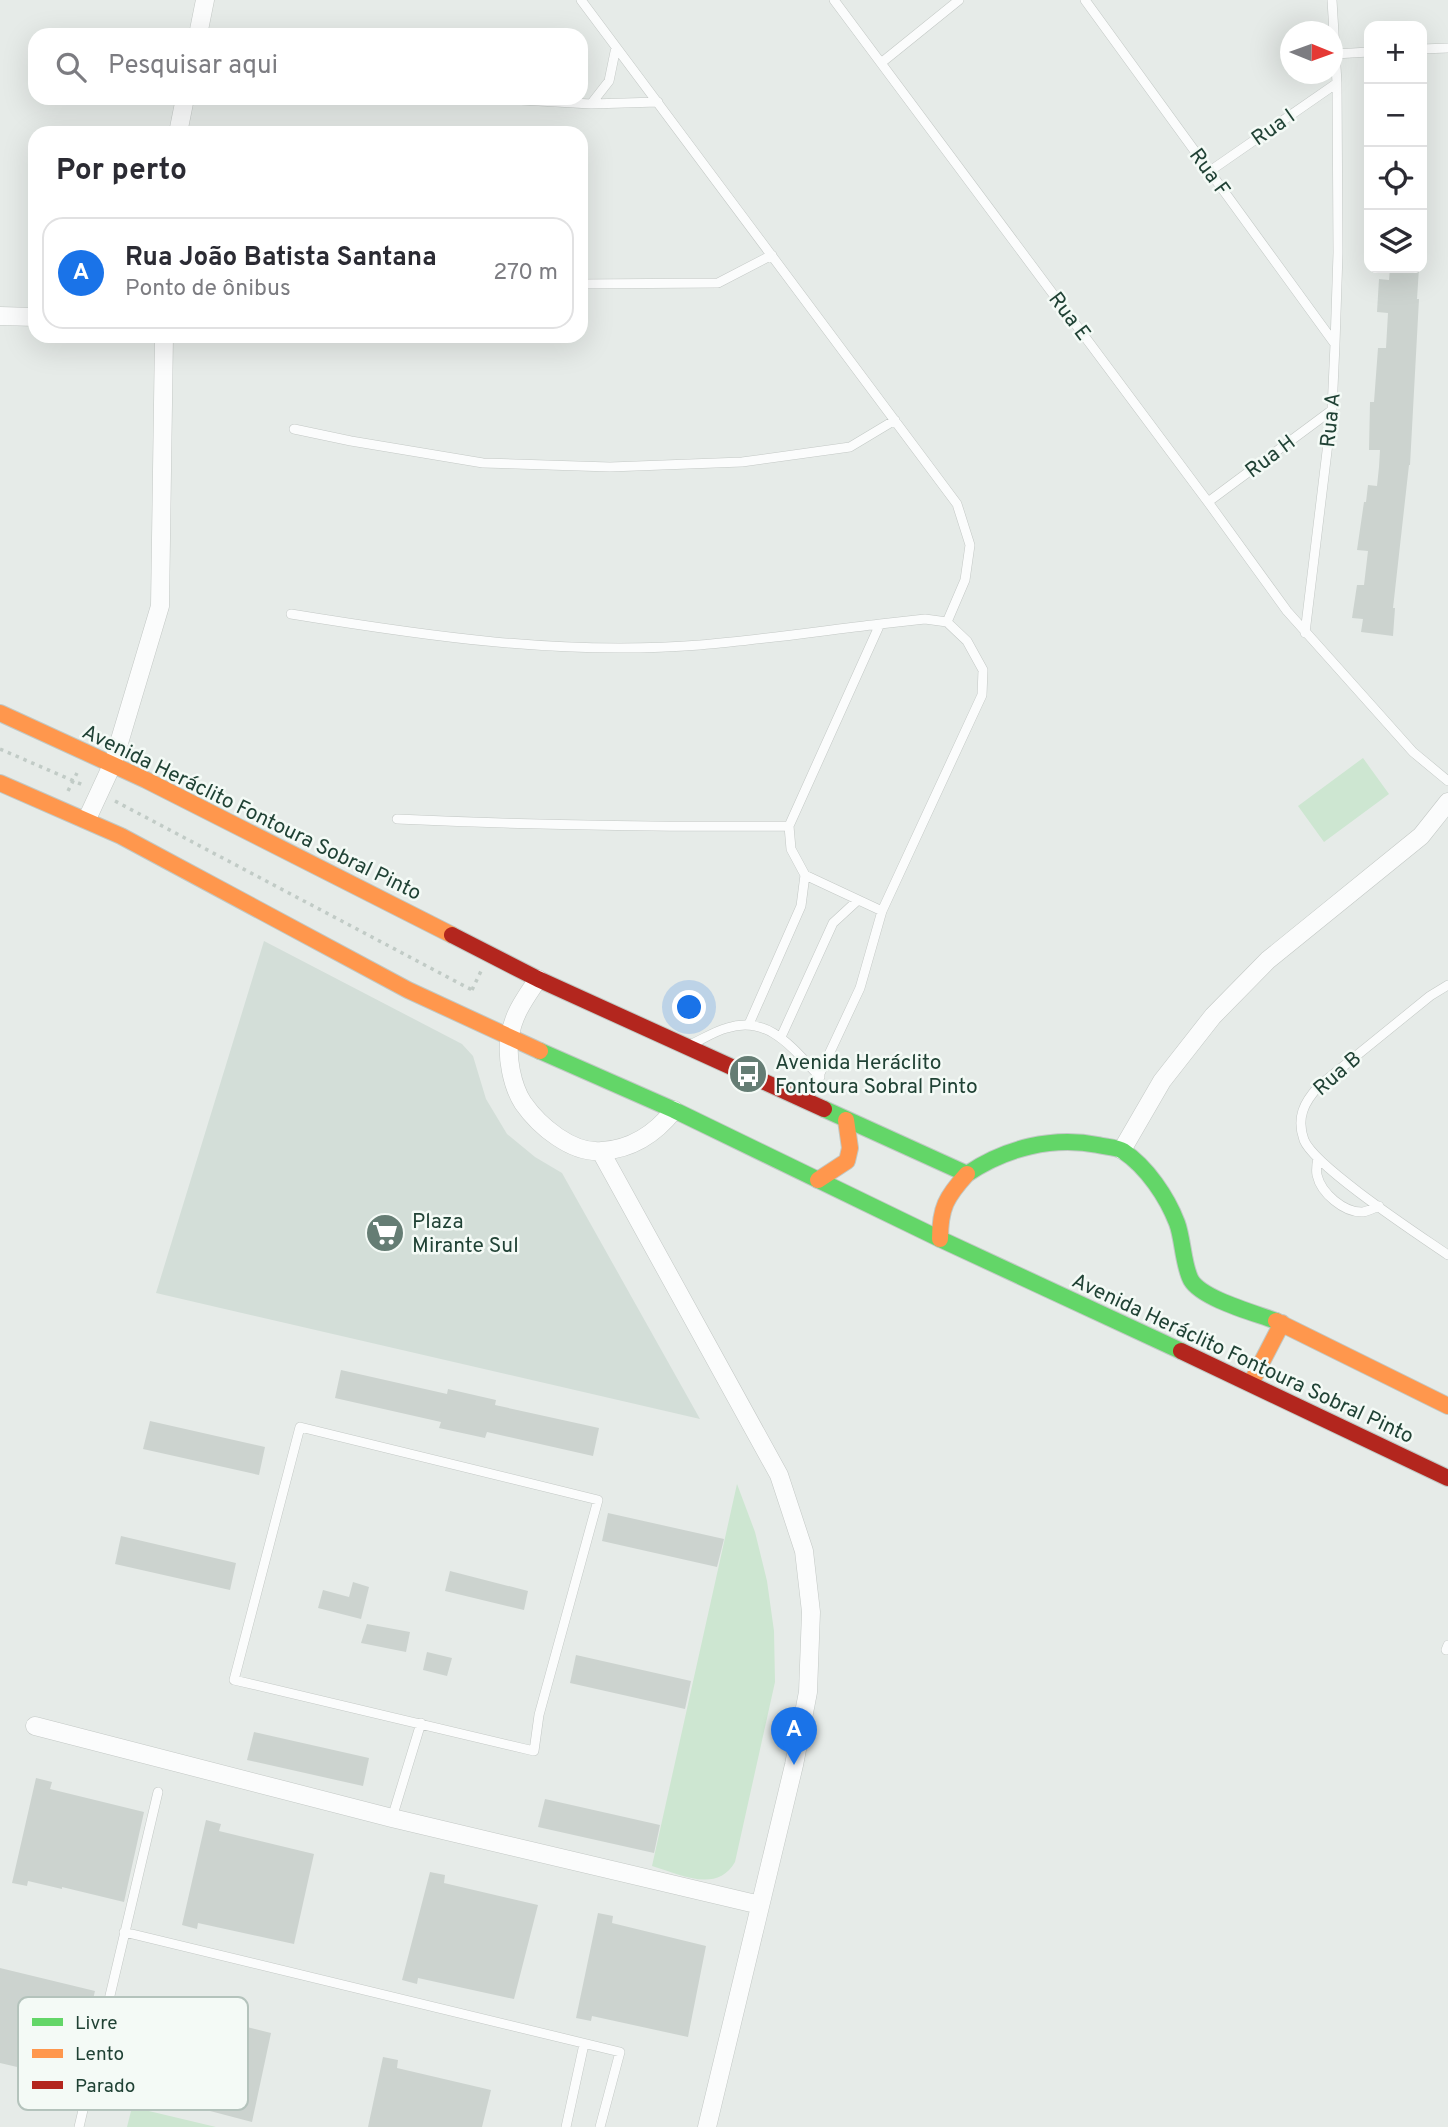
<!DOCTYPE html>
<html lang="pt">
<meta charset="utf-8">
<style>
:root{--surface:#fff;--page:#f7f7f7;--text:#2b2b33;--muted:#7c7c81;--line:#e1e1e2;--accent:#1a73e8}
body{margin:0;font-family:Overpass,sans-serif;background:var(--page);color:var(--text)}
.controls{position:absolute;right:21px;top:21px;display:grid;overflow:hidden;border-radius:14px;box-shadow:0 7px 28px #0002}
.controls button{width:63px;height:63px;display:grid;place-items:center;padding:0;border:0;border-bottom:2px solid var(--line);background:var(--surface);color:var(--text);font:35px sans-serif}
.compass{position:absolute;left:1280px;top:21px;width:63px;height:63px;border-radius:50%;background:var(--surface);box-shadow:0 7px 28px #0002;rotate:91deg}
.you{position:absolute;left:690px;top:1008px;width:24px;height:24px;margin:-18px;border:5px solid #fff;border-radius:50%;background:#1a73e8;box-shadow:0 0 0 10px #1a73e833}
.badge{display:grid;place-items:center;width:46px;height:46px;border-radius:50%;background:var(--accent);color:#fff;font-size:23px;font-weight:700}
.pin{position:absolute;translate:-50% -58px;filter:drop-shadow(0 2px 4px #0008)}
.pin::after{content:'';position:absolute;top:37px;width:24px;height:21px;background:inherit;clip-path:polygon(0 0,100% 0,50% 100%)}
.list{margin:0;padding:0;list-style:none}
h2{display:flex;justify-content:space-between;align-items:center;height:91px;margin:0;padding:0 28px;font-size:30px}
h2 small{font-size:23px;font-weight:400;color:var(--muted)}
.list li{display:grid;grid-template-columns:46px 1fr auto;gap:21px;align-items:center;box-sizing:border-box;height:112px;margin:0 14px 14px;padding:0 14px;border:2px solid var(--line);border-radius:21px}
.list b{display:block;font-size:26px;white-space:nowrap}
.list p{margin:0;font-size:23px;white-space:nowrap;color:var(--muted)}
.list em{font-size:23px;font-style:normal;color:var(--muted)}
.icon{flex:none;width:38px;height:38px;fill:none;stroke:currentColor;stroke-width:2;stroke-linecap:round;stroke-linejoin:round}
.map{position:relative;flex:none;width:1448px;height:2127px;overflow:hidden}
.search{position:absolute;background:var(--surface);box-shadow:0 7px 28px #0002;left:28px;top:28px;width:560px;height:77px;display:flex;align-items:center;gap:18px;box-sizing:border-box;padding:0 24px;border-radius:21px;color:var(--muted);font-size:26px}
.panel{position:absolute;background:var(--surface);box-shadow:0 7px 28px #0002;left:28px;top:126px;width:560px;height:217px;border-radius:21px}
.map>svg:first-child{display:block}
.built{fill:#d3ded8}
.green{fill:#cde6d1}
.building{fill:#ccd3cf}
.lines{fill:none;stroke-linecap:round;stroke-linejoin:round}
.lane-casing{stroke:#c3c8c5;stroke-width:10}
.street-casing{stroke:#c3c8c5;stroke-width:19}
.fast-casing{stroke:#c1c9c5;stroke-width:18}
.slow-casing{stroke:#c1c9c5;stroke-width:18}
.jam-casing{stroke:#c1c9c5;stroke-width:18}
.path{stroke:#c1cbc6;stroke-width:3.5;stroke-dasharray:3.5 5;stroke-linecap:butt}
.lane{stroke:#fbfcfc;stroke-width:9}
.street{stroke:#fbfcfc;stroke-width:18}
.fast{stroke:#63d668;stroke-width:16}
.slow{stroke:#ff974d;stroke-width:16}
.jam{stroke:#b3261e;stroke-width:16}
.labels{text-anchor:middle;stroke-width:5;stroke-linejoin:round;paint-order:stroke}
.street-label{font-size:21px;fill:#204235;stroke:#f4faf6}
.poi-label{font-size:21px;fill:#204235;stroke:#f4faf6;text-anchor:start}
.key{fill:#f4faf6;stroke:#b4c3bc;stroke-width:2}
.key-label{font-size:19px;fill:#204235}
</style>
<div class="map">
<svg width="1448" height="2127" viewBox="0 0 1448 2127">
<rect width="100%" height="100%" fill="#e6ebe8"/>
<path class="built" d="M264 941 462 1044 473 1056 486 1099 507 1134 535 1157 562 1173 700 1419 156 1293Z"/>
<path class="green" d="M1363 758 1389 794 1324 842 1298 806Z
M737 1484 755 1532 767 1581 774 1631 775 1682 735 1862C717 1894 679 1874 652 1866Z
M132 2107 216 2127H127Z"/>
<path class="building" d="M1390 268H1419L1417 299H1419L1410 465H1409L1393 608H1395L1393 636 1361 632 1363 619 1352 618 1357 585H1364L1368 551 1357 550 1364 502H1366L1368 485 1377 486 1379 467 1380 450H1369L1370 402H1374L1378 348H1386L1388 313 1377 312 1379 279 1389 280Z
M341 1370 447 1394 448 1389 496 1400 495 1405 599 1428 593 1456 487 1432 485 1438 439 1428 441 1422 335 1398Z
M150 1421 265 1447 259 1475 143 1449Z
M608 1513 724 1539 717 1567 602 1541Z
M121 1536 236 1563 230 1590 115 1564Z
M450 1571 528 1591 524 1610 445 1591Z
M353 1582 369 1587 361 1619 318 1608 323 1590 349 1597Z
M367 1624 410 1632 406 1652 361 1643Z
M427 1652 452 1658 447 1676 423 1670Z
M576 1655 691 1681 685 1709 570 1683Z
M254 1732 369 1758 363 1786 247 1760Z
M36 1778 52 1782 50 1789 144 1812 124 1902 62 1887V1889L28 1881 27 1886 12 1883Z
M545 1799 660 1825 654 1853 538 1827Z
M206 1820 221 1824 219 1831 314 1854 294 1944 198 1923 197 1929 182 1925Z
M430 1872 445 1875 444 1883 538 1905 514 1999 418 1978 417 1984 402 1980Z
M598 1913 613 1916 612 1923 706 1946 688 2037 592 2016 591 2021 576 2018Z
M0 1968 95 1991 73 2080 0 2063Z
M163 1999 178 2003 177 2010 271 2033 252 2122 191 2106 190 2109 156 2101 155 2106 140 2102Z
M383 2057 398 2060 397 2068 491 2090 482 2127H368Z"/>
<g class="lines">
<defs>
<path id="lane" d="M581 0 957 504 970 545 965 580 947 622
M834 0 1208 502 1287 611 1413 752 1448 781
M1085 0 1335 344
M1422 49 1448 48
M1335 54 1369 52
M881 63 959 0
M488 98 591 104 658 102
M591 104 609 81 616 47
M1210 171 1337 83
M581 284 718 283 772 255
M294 429 351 441 483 463 610 467 742 462 850 447 895 420
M1208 502 1332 410
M291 614C426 636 562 656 700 645 760 640 820 631 880 624
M1305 633 1332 410 1335 344 1338 253 1337 83 1332 0
M397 819C528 825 658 827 789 826
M1448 985 1430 996 1319 1086C1304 1102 1296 1118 1304 1140 1315 1167 1419 1235 1448 1255
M749 1024 801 906 805 875
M781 1037 833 923 858 900
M692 1044C703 1039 715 1031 727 1028 769 1014 794 1050 820 1077
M808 1099 860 988 882 911 982 695 983 670 967 641 947 622 925 619 880 624 789 826 791 849 805 875 882 911
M1318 1158C1317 1163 1316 1170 1317 1175 1321 1193 1344 1213 1363 1212 1368 1211 1374 1208 1379 1206
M300 1427 598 1500 539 1715 534 1751 234 1680Z
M1446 1650 1448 1645
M392 1818 421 1723
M124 1932 620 2052 600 2127
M79 2127 158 1792
M566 2127 584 2044"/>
<path id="street" d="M198 35 205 0
M178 133 185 98
M0 316 35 317
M87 819 113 763 160 606 164 336
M538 979C526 997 513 1014 510 1036 506 1056 512 1086 523 1103 539 1126 572 1154 602 1151 632 1149 656 1133 674 1110
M1122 1150 1162 1081 1213 1016 1268 960 1421 836 1448 802
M601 1152 779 1475 804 1551 811 1612 808 1692 794 1765 707 2127
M35 1726 392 1818 760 1905"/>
<path id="fast" d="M540 1051 674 1110 940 1239 1181 1351
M824 1109 967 1174C1005 1148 1053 1136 1098 1145 1106 1147 1117 1147 1123 1151 1147 1167 1167 1197 1177 1223 1183 1239 1183 1265 1191 1280 1202 1299 1255 1313 1276 1321"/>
<path id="slow" d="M0 713 146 780 452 935
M0 783 121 836 408 990 540 1051
M818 1180 847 1161 850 1148 846 1120
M940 1239C940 1208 946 1197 967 1174
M1276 1321 1448 1406
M1251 1383 1282 1323"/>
<path id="jam" d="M452 935 538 979 824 1109
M1181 1351 1448 1478"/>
</defs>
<use href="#lane" class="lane-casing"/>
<use href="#street" class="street-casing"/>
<use href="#fast" class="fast-casing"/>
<use href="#slow" class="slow-casing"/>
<use href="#jam" class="jam-casing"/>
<path class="path" d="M0 749 83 785
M68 791 77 773
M115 801 472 990
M472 990 481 971"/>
<use href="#lane" class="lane"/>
<use href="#street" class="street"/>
<use href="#fast" class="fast"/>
<use href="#slow" class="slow"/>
<use href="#jam" class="jam"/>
</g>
<defs>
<symbol id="bus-disc" viewBox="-11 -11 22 22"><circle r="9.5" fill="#657d74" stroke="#f4faf6"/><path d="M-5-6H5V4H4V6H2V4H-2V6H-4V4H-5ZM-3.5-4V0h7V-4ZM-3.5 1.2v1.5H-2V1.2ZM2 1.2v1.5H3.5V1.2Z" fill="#fff"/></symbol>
<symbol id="supermarket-disc" viewBox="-11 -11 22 22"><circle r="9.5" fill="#657d74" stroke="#f4faf6"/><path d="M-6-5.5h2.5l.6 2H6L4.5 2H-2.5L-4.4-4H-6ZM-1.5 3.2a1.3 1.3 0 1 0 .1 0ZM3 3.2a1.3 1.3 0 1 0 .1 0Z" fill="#fff"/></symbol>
</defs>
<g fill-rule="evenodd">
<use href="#bus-disc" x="726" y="1052" width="44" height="44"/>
<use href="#supermarket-disc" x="363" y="1211" width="44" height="44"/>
</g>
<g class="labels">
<g class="street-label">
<text transform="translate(1273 127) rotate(-35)" y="7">Rua I</text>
<text transform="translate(1210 172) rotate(54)" y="7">Rua F</text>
<text transform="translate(1070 316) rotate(53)" y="7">Rua E</text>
<text transform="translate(1330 420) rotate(-84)" y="7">Rua A</text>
<text transform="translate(1270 456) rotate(-37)" y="7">Rua H</text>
<text transform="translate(252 812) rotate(26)" y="7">Avenida Heráclito Fontoura Sobral Pinto</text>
<text transform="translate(1337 1073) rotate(-41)" y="7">Rua B</text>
<text transform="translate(1243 1358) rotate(25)" y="7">Avenida Heráclito Fontoura Sobral Pinto</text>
</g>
<g class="poi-label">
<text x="775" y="1069">Avenida Heráclito<tspan x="775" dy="24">Fontoura Sobral Pinto</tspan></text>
<text x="412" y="1228">Plaza<tspan x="412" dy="24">Mirante Sul</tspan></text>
</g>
</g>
<rect x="18" y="1997" width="230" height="113" rx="10" class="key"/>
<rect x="32" y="2018" width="31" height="8" fill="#63d668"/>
<rect x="32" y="2049" width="31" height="9" fill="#ff974d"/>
<rect x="32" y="2081" width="31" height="8" fill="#b3261e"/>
<g class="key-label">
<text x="75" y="2029">Livre</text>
<text x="75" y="2060">Lento</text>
<text x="75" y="2092">Parado</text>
</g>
</svg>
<div class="controls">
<button>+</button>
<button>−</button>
<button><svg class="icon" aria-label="locate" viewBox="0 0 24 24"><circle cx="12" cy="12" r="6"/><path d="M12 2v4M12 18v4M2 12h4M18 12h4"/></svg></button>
<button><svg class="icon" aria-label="layers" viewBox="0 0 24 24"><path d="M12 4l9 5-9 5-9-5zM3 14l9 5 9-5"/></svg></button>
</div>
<svg class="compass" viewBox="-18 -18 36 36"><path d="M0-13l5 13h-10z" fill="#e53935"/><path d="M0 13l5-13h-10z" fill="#7c7c81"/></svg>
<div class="you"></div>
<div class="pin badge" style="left:794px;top:1765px">A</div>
<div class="search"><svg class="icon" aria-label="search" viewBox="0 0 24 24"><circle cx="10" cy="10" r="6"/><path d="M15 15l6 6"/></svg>Pesquisar aqui</div>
<section class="panel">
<h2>Por perto<small></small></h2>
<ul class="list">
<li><span class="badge">A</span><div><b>Rua João Batista Santana</b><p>Ponto de ônibus</p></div><em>270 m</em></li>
</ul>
</section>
</div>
